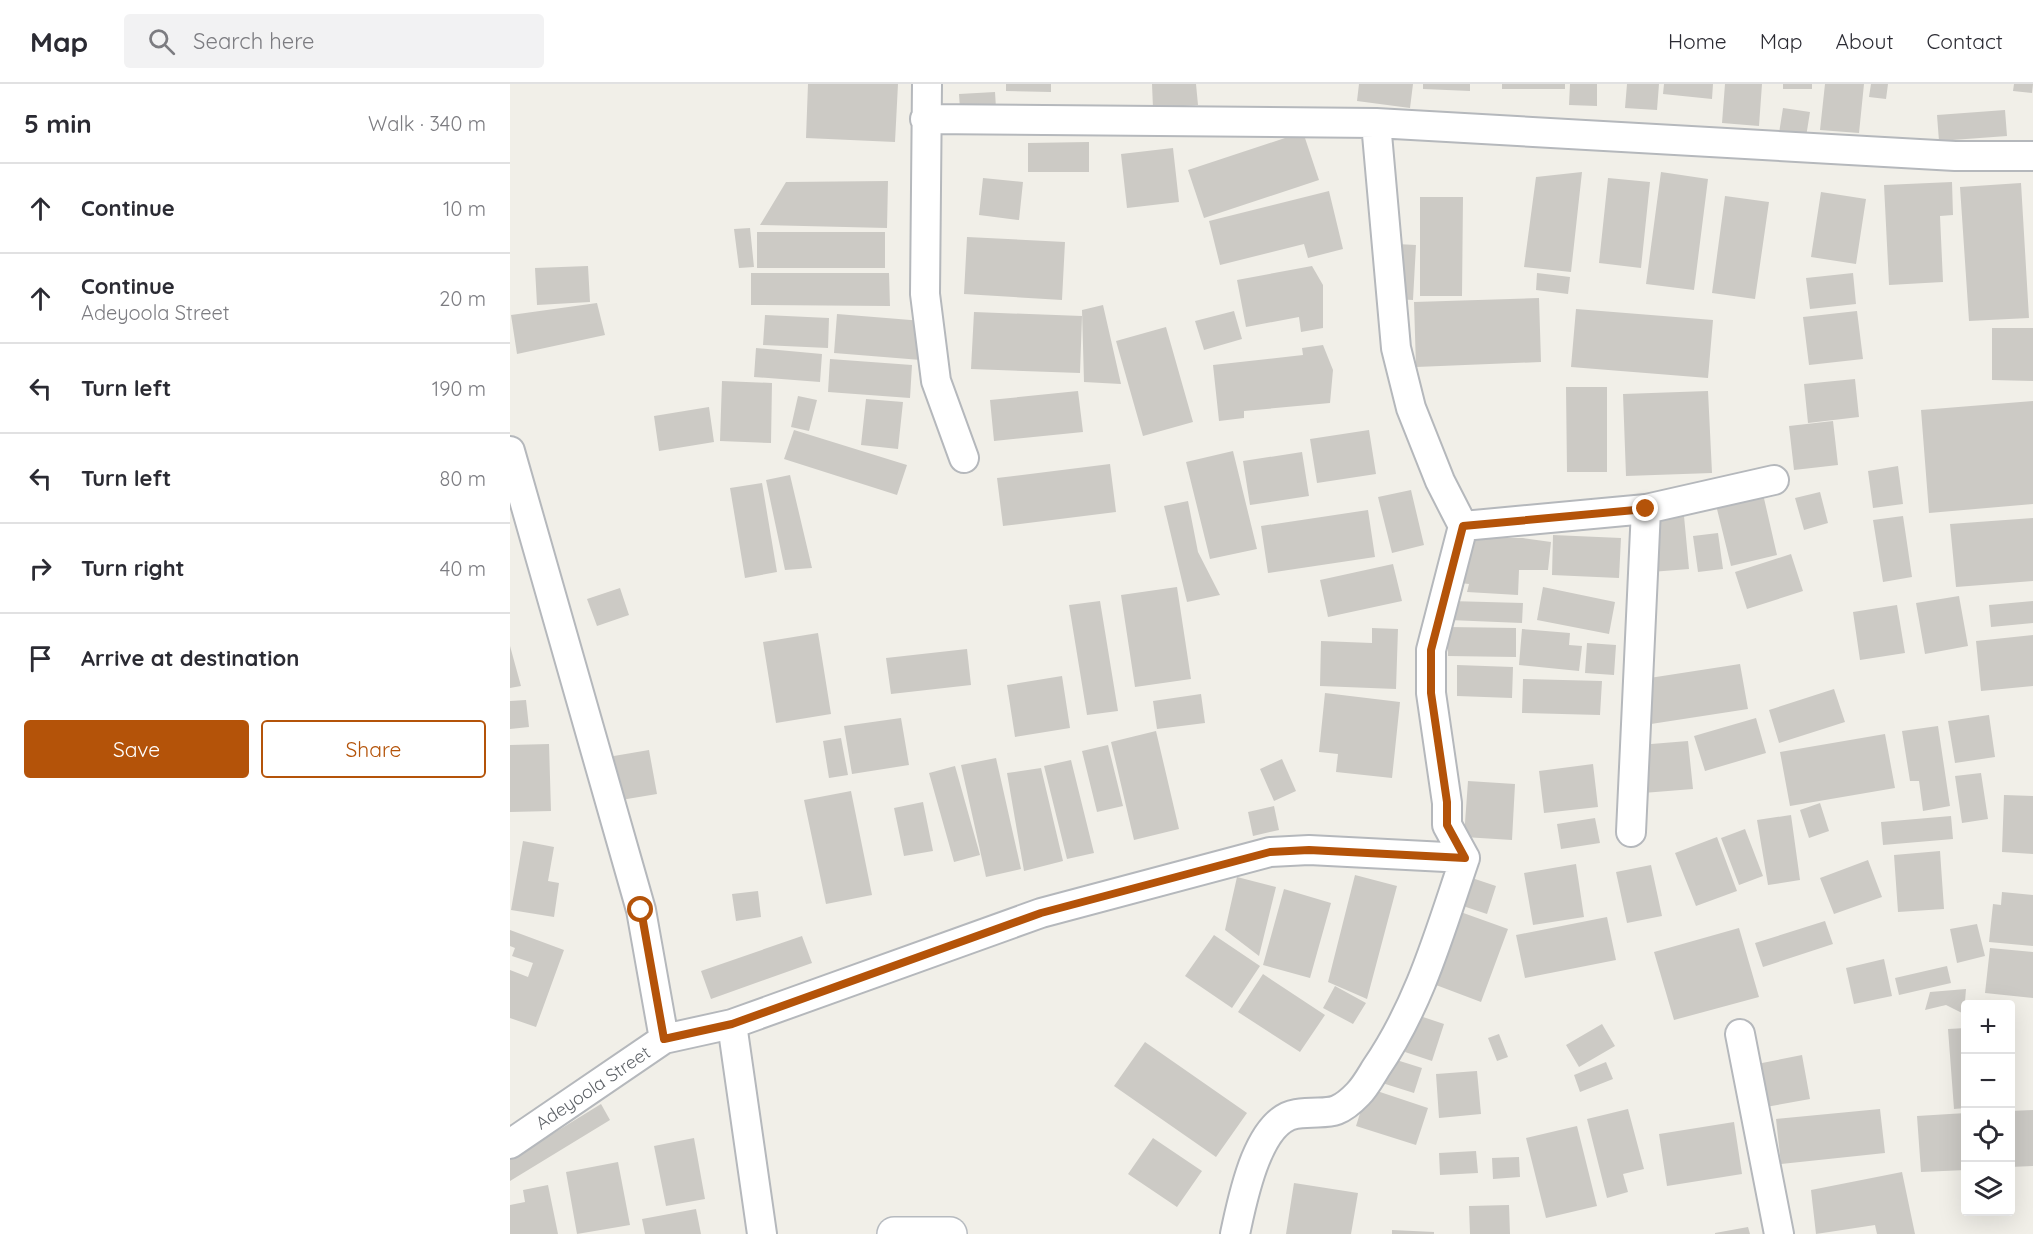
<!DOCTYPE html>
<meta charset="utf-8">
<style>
:root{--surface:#fff;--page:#f2f2f3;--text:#2b2b33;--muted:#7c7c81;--line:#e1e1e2;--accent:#b45309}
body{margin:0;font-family:Quicksand,sans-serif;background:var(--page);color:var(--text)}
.controls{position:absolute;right:18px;bottom:18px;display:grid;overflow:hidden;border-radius:6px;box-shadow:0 6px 24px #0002}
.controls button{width:54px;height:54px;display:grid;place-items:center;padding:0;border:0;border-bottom:2px solid var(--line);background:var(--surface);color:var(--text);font:30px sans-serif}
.stop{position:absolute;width:18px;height:18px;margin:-14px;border:4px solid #b45309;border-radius:50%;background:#fff}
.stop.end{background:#b45309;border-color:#fff;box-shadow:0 2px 6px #0008}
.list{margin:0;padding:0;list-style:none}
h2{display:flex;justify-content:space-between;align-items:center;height:78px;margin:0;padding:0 24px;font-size:26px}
h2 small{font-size:20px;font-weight:400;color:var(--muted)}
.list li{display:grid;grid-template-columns:39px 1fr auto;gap:18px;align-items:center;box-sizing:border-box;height:90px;padding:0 24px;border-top:2px solid var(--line)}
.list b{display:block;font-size:22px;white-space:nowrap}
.list p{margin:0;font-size:20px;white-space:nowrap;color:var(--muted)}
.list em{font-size:20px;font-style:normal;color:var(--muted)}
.actions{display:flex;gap:12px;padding:18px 24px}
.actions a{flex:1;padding:14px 0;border:2px solid var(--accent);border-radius:6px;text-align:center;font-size:21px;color:var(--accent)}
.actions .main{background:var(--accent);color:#fff}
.icon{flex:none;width:33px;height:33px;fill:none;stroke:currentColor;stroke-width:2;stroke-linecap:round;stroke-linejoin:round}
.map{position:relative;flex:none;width:1523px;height:1150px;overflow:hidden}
header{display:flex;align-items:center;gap:36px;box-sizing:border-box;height:84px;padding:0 30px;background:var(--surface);border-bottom:2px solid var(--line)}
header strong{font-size:28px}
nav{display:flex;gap:33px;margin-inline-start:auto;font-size:21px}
.search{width:420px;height:54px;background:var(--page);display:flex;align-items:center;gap:15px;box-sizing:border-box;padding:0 21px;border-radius:6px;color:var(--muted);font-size:22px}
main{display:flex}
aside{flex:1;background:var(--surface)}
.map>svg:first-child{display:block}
.building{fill:#cccac5}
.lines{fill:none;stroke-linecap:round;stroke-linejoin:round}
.minor-casing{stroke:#b5b8bc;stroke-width:32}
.secondary-casing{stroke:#b6babf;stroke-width:36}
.minor{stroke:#fff;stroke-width:28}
.secondary{stroke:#fff;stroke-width:33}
.route{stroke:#b45309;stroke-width:8}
.labels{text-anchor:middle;stroke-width:5;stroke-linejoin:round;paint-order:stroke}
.street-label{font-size:18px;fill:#5f6368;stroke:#fff}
</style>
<header>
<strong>Map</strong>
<div class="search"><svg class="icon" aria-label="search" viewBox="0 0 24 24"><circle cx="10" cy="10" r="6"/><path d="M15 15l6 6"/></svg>Search here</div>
<nav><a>Home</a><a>Map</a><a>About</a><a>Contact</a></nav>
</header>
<main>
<aside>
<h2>5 min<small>Walk · 340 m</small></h2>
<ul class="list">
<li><svg class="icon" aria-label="ahead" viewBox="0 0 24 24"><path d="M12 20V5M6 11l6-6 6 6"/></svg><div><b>Continue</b></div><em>10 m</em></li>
<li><svg class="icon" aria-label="ahead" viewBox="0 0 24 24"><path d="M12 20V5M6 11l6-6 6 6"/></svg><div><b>Continue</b><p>Adeyoola Street</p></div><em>20 m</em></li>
<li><svg class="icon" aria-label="left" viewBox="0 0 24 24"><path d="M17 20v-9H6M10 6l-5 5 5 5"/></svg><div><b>Turn left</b></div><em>190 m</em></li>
<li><svg class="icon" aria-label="left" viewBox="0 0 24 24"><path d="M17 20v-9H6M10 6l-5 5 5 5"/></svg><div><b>Turn left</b></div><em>80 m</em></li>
<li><svg class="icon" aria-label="right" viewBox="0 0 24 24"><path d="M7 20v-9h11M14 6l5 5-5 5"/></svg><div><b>Turn right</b></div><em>40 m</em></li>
<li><svg class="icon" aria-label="arrive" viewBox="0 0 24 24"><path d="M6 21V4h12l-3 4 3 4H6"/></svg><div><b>Arrive at destination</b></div></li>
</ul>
<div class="actions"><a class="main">Save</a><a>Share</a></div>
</aside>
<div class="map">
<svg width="1523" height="1150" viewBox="0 0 1523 1150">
<rect width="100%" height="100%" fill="#f1efe8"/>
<path class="building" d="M298 0H388L385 58 296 54Z
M496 0H541V8L496 7Z
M642 0H686L688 21 643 24Z
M849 0H903L900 24 847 17Z
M913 0H960V7L913 5Z
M992 0H1055V5H992Z
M1060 0H1087V22L1059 21Z
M1117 0H1149L1147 26 1115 24Z
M1154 0H1203L1202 15 1153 10Z
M1215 0H1252L1249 42 1212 39Z
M1273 0H1302V5H1273Z
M1315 0H1354L1349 49 1310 46Z
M1361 0H1378L1376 15 1359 13Z
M1504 0H1523L1522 9 1503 7Z
M485 8 486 24 450 25 449 10Z
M1273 24 1300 28 1296 53 1269 49Z
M1495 26 1497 52 1429 57 1427 31Z
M793 48 809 96 694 134 678 86Z
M579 58V88H518V59Z
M663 64 669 118 617 124 611 70Z
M1072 88 1061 188 1014 183 1026 93Z
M1151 88 1198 95 1184 206 1136 200Z
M473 94 513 98 509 136 469 131Z
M1098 94 1140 98 1131 184 1089 179Z
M378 97 377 144 250 141 276 98Z
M1442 98 1443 131 1430 132 1433 198 1379 201 1374 101Z
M1511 99 1519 234 1459 237 1450 103Z
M819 107 833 165 798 174 794 160 710 181 699 137Z
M1311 108 1356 115 1346 180 1301 173Z
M1215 112 1259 118 1245 215 1202 209Z
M910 113H953L952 212H910Z
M240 144 244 183 229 184 224 145Z
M247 148H375V184H247Z
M457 153 555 158 552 216 454 210Z
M887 160 906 161 903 216 885 215Z
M78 182 80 218 27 221 25 184Z
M802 182 813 201V244L791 248 789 233 736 243 727 196Z
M241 189H379L380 222 241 221Z
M1027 189 1060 193 1058 210 1026 206Z
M1343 189 1346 220 1300 225 1296 194Z
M1029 214 1031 278 906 283 904 218Z
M87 219 95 251 7 270 1 231Z
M593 221 611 300 574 298 572 226Z
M1066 225 1203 236 1198 294 1061 283Z
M724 227 732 255 694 266 685 237Z
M1347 227 1353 275 1299 281 1293 233Z
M464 228 572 232 570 289 461 285Z
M327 230 413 237 411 276 324 269Z
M255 231 319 234 318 264 253 261Z
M656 243 683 338 633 352 606 257Z
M1482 244H1523V297L1482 296Z
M813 261 823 286 820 319 734 327V334L709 337 703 281 793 271 792 264Z
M246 264 312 270 310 298 244 293Z
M320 275 402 281 400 314 318 308Z
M1345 295 1349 333 1298 339 1294 300Z
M212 297 262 299 261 359 210 357Z
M1056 303H1097V388H1057Z
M568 307 573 348 484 357 480 316Z
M1198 307 1202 389 1116 392 1113 310Z
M288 312 307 316 299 347 281 343Z
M356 315 393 318 388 365 351 361Z
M1523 317V420L1419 429 1411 326Z
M199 323 204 358 149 367 144 332Z
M1323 337 1328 381 1284 386 1279 342Z
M284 346 397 381 387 411 274 375Z
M859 346 866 390 807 399 800 355Z
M723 367 747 465 700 475 676 378Z
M792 368 799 412 740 421 733 377Z
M600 380 606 428 493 442 487 394Z
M1388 382 1393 420 1363 424 1358 387Z
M280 391 302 484 275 486 256 396Z
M252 399 267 488 235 494 220 404Z
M901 406 914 461 882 469 868 413Z
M1310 408 1318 439 1294 446 1285 414Z
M1253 410 1267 471 1221 482 1206 421Z
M678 417 688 468 710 511 677 518 654 422Z
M858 426 865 473 758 489 751 442Z
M1174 432 1179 485 1141 488 1137 435Z
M1393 432 1402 493 1373 498 1363 436Z
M1523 434V497L1446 503 1440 440Z
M1208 449 1213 485 1188 488 1183 452Z
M1043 451 1111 454 1109 494 1042 491Z
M953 454H1013L1041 458 1038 486H1009L1008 511 957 508 959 500 941 498Z
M1281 470 1293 507 1237 525 1225 488Z
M883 480 892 517 818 533 810 496Z
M667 503 681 595 625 603 611 511Z
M1033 503 1105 518 1099 550 1027 536Z
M110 504 119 531 87 542 77 515Z
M1449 512 1458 562 1415 570 1406 519Z
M590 517 608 627 577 631 559 521Z
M940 517 1013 519 1012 539 939 536Z
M1523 517V539L1481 543 1479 521Z
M1387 521 1395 569 1350 576 1343 528Z
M938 543 1006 544V573L938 572Z
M862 544 888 545 886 605 810 602 811 557 862 559Z
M1012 545 1060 549 1059 561 1072 562 1069 587 1009 581Z
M308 549 321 630 266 639 253 558Z
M1523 551V602L1471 607 1466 557Z
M1077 559 1106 561 1104 591 1075 589Z
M0 562 11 602 0 604Z
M457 565 461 601 381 610 376 574Z
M1230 580 1238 625 1141 640 1133 595Z
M947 581 1003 583 1002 614 947 612Z
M552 592 560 644 505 653 497 601Z
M1013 595 1092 597 1090 631 1012 629Z
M1324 605 1335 638 1269 659 1259 626Z
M815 609 890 618 882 694 826 688 828 670 809 668Z
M691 610 695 639 647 645 643 617Z
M16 616 19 643 0 645V617Z
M1479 631 1485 673 1445 679 1438 637Z
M391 634 399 681 342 690 334 642Z
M1246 634 1256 669 1195 687 1184 652Z
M1428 642 1440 722 1413 727 1409 697H1400L1392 647Z
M646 647 669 745 624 756 601 658Z
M1375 650 1385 704 1280 722 1270 668Z
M331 654 338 691 319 694 313 657Z
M1178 657 1183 705 1133 709 1129 661Z
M39 660 41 727 0 728V661Z
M598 661 613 722 587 728 572 667Z
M139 666 147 710 105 717 98 673Z
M486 674 511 785 476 793 451 681Z
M772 675 786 707 764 717 750 685Z
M561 676 584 769 557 775 534 682Z
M1083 680 1088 723 1034 729 1029 687Z
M445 682 470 771 444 778 419 689Z
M531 684 553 777 514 787 497 689Z
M1471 689 1478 735 1452 739 1445 692Z
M958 697 1005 700 1002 756 954 753Z
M341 707 362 811 316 820 294 716Z
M1494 711 1523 712V770L1492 768Z
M413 718 423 767 394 772 384 724Z
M1310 719 1319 747 1299 754 1290 726Z
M764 722 769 746 743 752 738 728Z
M1281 731 1290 796 1258 801 1247 736Z
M1441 732 1443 755 1373 761 1371 738Z
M1085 734 1090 759 1051 765 1047 740Z
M1235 745 1253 792 1229 801 1211 754Z
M1207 753 1227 807 1186 822 1165 769Z
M13 757 44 763 38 797 49 799 44 833 1 826Z
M1430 767 1434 825 1388 828 1384 771Z
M1358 776 1372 813 1324 830 1310 794Z
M1066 780 1074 833 1023 841 1014 789Z
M1141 781 1152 832 1117 839 1106 788Z
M845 791 887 802 857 915 818 898Z
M953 791 986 802 977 830 944 819Z
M727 793 766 803 749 872 715 846Z
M774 805 821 819 800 894 753 881Z
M248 807 251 833 226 837 222 810Z
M1492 808 1523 811V862L1479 858 1483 820 1491 821Z
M945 826 998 845 971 918 918 898Z
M1097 833 1106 876 1015 894 1006 851Z
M1315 837 1323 860 1253 883 1245 859Z
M1467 840 1475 872 1447 879 1440 845Z
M1229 844 1249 913 1164 936 1144 868Z
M0 846 54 866 26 943 0 934V886L18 893 23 879 2 872 5 864 0 862Z
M704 851 750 882 722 924 675 892Z
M292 852 302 879 201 915 191 887Z
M1480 864 1523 868V914L1475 909Z
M1374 875 1382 912 1344 920 1336 884Z
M1437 882 1441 899 1389 911 1385 894Z
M753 890 815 931 790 968 728 928Z
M825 902 856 919 843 940 813 924Z
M1456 905 1454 930 1436 921 1415 926 1420 908Z
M907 931 934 940 922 977 895 968Z
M1092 940 1105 962 1069 983 1056 961Z
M1456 944V1024L1444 1025 1438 945Z
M989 950 998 973 987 977 978 954Z
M635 958 737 1029 706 1073 604 1002Z
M1292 971 1300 1015 1256 1023 1247 980Z
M877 973 912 984 904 1009 869 998Z
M1096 978 1103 995 1070 1008 1064 991Z
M967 987 971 1030 929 1034 926 990Z
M858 1004 918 1024 906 1061 846 1042Z
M91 1020 100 1036 0 1097V1076Z
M1118 1025 1134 1085 1113 1090 1118 1108 1097 1114 1077 1035Z
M1370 1025 1375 1069 1271 1080 1266 1035Z
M1523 1026V1082L1500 1083V1027Z
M1456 1029V1086L1411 1088 1407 1032Z
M1224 1038 1232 1090 1157 1102 1149 1050Z
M1067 1042 1087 1122 1036 1134 1016 1054Z
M184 1054 195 1115 156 1122 144 1062Z
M643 1054 692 1087 667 1123 618 1090Z
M966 1067 968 1089 930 1091 929 1069Z
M1009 1073 1010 1093 983 1095 982 1074Z
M108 1078 120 1141 67 1150 56 1088Z
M1392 1088 1405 1150H1367L1365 1141 1306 1150 1301 1106Z
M784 1099 848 1109 841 1150H776Z
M38 1101 48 1150H0V1121L15 1118 13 1106Z
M999 1121 1000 1150H960L959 1122Z
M186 1125 191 1150H135L132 1135Z
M1238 1143 1240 1150H1205V1149Z
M882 1146 924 1148V1150H882Z"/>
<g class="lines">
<defs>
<path id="minor" d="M417 0 415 210 426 297 454 374
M415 35 866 39 1445 72H1523
M0 367 131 826 154 955 0 1060
M953 442 1136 425 1264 396
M1121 748 1136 425
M222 940 252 1150
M1230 950 1269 1150
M154 955 222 940 531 829 760 768 799 766 955 774
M725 1150C732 1118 747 1036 786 1030 816 1025 823 1036 848 1010 855 1003 861 992 866 984 910 920 930 847 955 774L937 741V719L921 609V566L953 442 930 397 901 324 886 264 866 39"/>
<path id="secondary" d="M384 1150H440"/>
</defs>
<use href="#minor" class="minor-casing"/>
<use href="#secondary" class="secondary-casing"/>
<use href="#minor" class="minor"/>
<use href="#secondary" class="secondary"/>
</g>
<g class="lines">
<path class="route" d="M131 826 154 955 222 940 531 829 760 768 799 766 955 774 937 741V718L921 609V566L953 442 1136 425"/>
</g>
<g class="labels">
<g class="street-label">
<text transform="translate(83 1004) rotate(-34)" y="6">Adeyoola Street</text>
</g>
</g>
</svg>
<div class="controls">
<button>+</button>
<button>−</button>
<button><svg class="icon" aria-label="locate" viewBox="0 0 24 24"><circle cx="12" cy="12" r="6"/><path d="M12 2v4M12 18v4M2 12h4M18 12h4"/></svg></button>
<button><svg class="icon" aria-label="layers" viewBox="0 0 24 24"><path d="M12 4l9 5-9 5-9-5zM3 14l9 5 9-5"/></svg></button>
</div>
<div class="stop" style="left:131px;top:826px"></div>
<div class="stop end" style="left:1136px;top:425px"></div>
</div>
</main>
